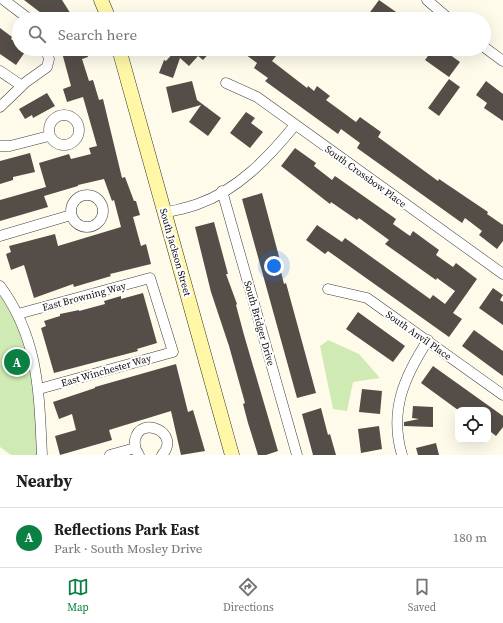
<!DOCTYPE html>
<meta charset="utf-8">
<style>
:root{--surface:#fff;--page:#f6f6f6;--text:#202124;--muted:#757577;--line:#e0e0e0;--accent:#0b8043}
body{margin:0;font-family:"Source Serif 4",serif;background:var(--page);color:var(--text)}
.controls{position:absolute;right:12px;bottom:12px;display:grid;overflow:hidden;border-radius:8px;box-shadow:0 4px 16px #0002}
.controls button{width:36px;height:36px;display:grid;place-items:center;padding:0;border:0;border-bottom:1px solid var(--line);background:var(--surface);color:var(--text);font:20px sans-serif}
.you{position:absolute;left:274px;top:266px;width:14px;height:14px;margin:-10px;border:3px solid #fff;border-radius:50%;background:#1a73e8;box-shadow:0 0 0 6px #1a73e833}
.badge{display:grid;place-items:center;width:26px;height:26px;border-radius:50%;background:var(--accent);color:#fff;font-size:13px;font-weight:700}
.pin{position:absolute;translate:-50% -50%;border:2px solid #fff;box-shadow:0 1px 4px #0006}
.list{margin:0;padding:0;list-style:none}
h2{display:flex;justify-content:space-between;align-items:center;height:52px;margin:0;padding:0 16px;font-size:17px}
h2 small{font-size:13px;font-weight:400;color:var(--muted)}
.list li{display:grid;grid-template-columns:26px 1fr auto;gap:12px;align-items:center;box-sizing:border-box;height:60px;padding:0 16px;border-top:1px solid var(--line)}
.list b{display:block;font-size:15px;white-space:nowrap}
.list p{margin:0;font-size:13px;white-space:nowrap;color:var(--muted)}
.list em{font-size:13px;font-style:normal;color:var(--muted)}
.icon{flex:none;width:22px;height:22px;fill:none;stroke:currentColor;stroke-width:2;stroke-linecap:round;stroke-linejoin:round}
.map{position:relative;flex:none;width:503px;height:455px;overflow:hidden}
.search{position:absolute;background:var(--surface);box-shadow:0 4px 16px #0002;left:12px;right:12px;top:12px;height:44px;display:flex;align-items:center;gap:10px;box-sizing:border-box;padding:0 14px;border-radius:22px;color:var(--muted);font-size:15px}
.sheet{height:112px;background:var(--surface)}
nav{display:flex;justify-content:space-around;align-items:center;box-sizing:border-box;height:56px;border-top:1px solid var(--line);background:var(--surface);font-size:11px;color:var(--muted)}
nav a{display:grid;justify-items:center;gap:2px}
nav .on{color:var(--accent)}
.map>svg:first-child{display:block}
.green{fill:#cfebb3}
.building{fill:#554d48}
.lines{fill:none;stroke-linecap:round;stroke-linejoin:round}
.street-casing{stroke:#3f3f3f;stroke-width:11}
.secondary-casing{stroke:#2e2e2e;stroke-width:15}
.street{stroke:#fff;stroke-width:10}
.secondary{stroke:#fff7a6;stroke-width:14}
.labels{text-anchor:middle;stroke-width:4;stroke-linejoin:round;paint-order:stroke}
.street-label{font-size:10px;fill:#0c0c0c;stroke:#fff}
</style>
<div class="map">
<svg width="503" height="455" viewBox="0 0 503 455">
<rect width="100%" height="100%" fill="#fffbeb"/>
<path class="green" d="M0 286 27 335 42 455H11L0 447Z
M328 340 359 354 380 378 353 382 347 411 333 409 320 346Z"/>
<path class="building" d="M24 0H62L74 19H46L41 13Z
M379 0 406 19H365Z
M0 28 12 37 11 39 19 45V49H27L16 65 0 54Z
M61 49H86L88 57 82 59 89 81 93 80 99 100 103 99 122 178 125 177 134 201H136L140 215 133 217 141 246 146 244 151 264 110 274 111 276 74 287 73 284 34 298 24 265 11 270 6 254 11 252 9 246 55 234 58 246 121 227 114 200 112 201 104 179 78 185V186L44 196 48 207 0 221V200L46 187 39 163 69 154 71 159 91 154 89 148 97 146 83 97 67 102 63 89 71 86Z
M170 49H213L203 60 198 56 189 66 180 58 173 78 159 73 164 60 166 61 174 52Z
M238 49H267L276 56 272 61 307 88 308 86 314 91 317 86 330 96 326 100 356 122 360 117 381 132 378 137 438 181 439 179 488 212 487 214 503 225V241L497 249 479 235 482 231 465 218 462 223 357 148 360 143 341 129 338 134 265 81 268 78 254 68 257 63Z
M433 49H442L460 62 449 77 425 60Z
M449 79 460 87 439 116 428 108Z
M192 81 197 100 221 118 208 136 189 122 201 105 172 113 166 87Z
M486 81 503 94V121L484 108 487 103 476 95Z
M47 93 55 106 33 118 32 115 25 119 19 109Z
M246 112 255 118 251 123 263 132 250 148 230 133Z
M295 148 316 163 314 166 332 180 335 176 396 219 393 224 410 236 413 231 439 250 436 255 453 267 456 263 477 279 453 313 462 319 449 337 328 251 325 254 306 240 317 225 342 242 345 238 430 299 433 295 445 304 455 291 437 278 436 280 385 244 389 240 359 218 357 220 331 202 330 204 281 166Z
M30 153 35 172 13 177V180L0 184V161Z
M262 193 281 264H279L284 284 286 283 316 393 297 398 242 199Z
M214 222 228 274H226L237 304 236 305 244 335 278 451 266 455H258L248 423 243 404 245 403 229 346 211 292 195 227Z
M493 288 503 295 500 300 503 302V325L479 308Z
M143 293 157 343 137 349 138 351 54 373 41 328 46 326 44 321 60 316V314L79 310V311L105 304 104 301 121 296V299Z
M358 312 405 346 393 362 346 329Z
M474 330 503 351V376L462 346Z
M176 364 188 412 193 410 205 451 181 455 171 411 109 430 112 440 60 455 55 436 76 430 72 414 59 419 53 402 95 388V387Z
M433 366 503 416V427L496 436 491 432 490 428H488V410H458L421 383Z
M362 389 382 391 380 414 359 412Z
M413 406 433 407V427L404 426V422L419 419 412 418Z
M321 408 328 435 330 434 336 455H313L302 414Z
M379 426 382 449 361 453 358 429Z
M436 443 439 455H418L416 448Z"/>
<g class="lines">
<defs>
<path id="street" d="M4 0 29 19
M427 0 449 19
M484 47 503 61
M0 71 22 86
M226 83 257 97 503 274
M0 107 26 82 47 67 49 59 46 49
M49 130a15 15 0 1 1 30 0a15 15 0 1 1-30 0Z
M0 146H10L49 136
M222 191 297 455
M71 211a16 16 0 1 1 32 0a16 16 0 1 1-32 0Z
M165 213C176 210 187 208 198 204 238 190 269 157 295 125
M0 236 71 215
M0 286C39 339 39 392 42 455
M328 289 367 298 503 395
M18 314 150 278 173 352 39 389
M110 455 135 448
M139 455C136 451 134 446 135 440 140 414 182 433 162 455
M402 455C389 411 404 377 428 340"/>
<path id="secondary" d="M101 0 109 19
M119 49 232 455"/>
</defs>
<use href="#street" class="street-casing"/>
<use href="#secondary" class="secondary-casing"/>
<use href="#street" class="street"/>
<use href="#secondary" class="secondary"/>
</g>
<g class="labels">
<g class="street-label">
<text transform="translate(366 176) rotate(36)" y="4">South Crossbow Place</text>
<text transform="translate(176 252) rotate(74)" y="4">South Jackson Street</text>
<text transform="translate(84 296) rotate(-15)" y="4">East Browning Way</text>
<text transform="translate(260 323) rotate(74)" y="4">South Bridger Drive</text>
<text transform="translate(419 335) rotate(35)" y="4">South Anvil Place</text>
<text transform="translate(106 370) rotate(-16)" y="4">East Winchester Way</text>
</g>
</g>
</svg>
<div class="controls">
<button><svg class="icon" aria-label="locate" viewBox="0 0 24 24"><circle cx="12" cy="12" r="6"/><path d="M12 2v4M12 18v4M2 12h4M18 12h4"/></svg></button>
</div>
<div class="you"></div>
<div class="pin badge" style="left:17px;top:362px">A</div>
<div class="search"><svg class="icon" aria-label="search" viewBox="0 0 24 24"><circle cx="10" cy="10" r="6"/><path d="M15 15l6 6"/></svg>Search here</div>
</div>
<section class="sheet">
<h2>Nearby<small></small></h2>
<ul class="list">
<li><span class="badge">A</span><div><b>Reflections Park East</b><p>Park · South Mosley Drive</p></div><em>180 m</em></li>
</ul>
</section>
<nav>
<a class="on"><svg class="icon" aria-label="map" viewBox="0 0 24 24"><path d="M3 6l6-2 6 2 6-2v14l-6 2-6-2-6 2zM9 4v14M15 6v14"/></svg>Map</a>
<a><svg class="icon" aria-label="directions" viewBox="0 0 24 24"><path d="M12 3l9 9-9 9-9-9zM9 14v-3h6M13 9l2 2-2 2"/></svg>Directions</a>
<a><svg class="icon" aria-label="saved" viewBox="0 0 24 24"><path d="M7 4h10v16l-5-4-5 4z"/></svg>Saved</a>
</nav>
